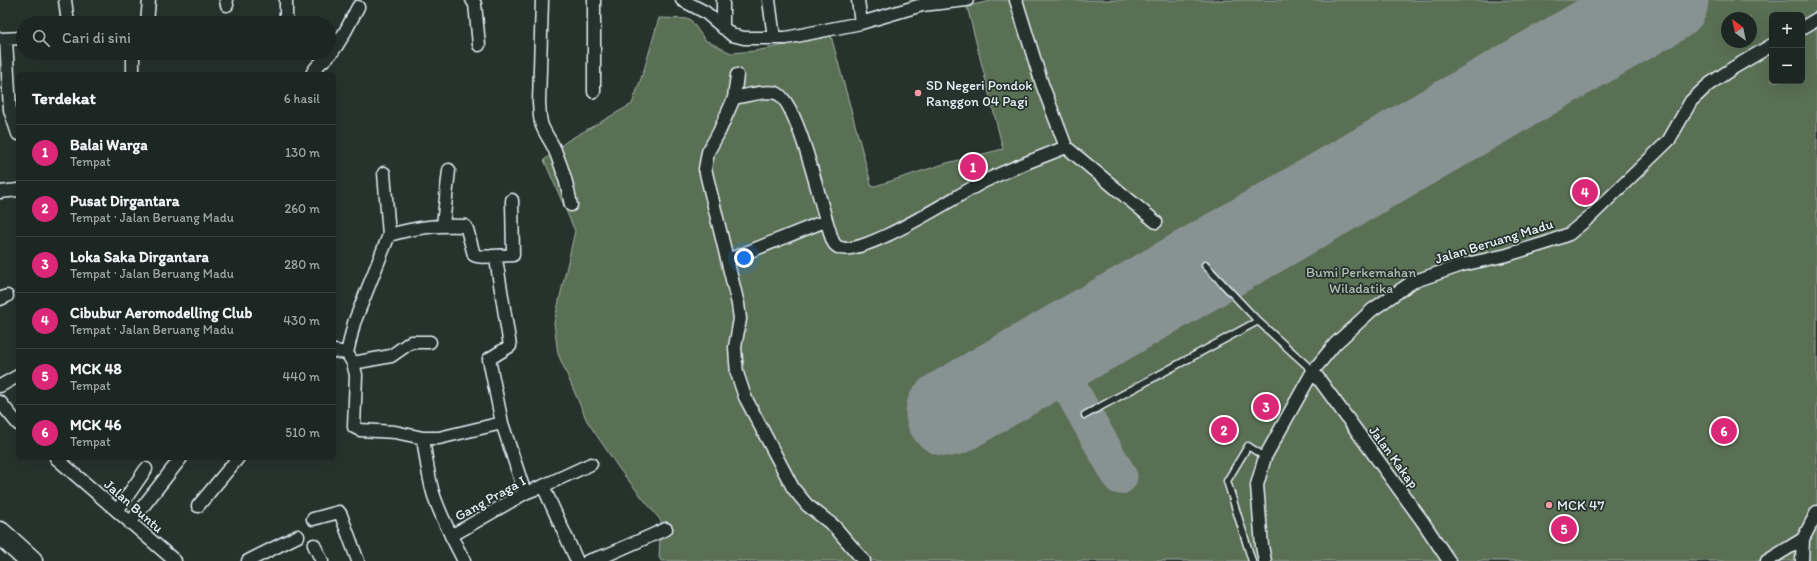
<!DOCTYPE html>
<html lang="id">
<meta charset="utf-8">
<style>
:root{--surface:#1c2622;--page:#252e2a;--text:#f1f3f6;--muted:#a0a5a5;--line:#3a4340;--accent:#db2777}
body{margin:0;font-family:Itim,sans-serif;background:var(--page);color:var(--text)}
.controls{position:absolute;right:12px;top:12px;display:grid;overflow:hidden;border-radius:6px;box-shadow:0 4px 16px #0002}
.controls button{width:36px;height:36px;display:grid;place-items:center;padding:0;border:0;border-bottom:1px solid var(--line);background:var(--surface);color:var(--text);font:20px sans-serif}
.compass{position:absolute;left:1721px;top:12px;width:36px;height:36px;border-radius:50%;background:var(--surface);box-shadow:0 4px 16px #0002;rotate:327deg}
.you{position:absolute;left:744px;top:258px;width:14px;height:14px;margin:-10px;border:3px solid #fff;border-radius:50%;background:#1a73e8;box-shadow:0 0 0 6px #1a73e833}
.badge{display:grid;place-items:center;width:26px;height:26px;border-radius:50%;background:var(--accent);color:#fff;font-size:13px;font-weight:700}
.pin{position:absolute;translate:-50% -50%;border:2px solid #fff;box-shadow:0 1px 4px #0006}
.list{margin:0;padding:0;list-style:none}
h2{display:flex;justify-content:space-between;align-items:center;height:52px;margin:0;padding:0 16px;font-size:17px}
h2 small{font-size:13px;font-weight:400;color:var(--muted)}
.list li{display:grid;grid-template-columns:26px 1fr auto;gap:12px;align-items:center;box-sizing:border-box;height:56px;padding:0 16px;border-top:1px solid var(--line)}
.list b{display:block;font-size:15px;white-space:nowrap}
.list p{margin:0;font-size:13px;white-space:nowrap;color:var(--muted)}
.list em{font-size:13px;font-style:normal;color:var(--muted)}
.icon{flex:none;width:22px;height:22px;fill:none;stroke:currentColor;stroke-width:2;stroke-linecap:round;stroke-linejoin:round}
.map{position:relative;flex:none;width:1817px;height:561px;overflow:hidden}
.search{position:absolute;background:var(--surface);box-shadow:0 4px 16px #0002;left:16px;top:16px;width:320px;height:44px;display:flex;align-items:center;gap:10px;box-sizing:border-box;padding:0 14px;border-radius:22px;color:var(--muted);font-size:15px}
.panel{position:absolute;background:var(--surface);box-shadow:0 4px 16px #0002;left:16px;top:72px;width:320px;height:388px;border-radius:6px}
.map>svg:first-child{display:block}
.green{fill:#5a7054;stroke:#a1b0a6;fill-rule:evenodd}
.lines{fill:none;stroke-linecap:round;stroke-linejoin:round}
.taxiway{stroke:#879292;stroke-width:35}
.runway{stroke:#879292;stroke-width:87}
.lane-casing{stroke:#e8f1f8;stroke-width:9}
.street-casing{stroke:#e8f1f8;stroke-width:15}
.highway-casing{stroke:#e8f1f8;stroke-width:25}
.lane{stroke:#26332d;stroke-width:6}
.street{stroke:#26332d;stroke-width:12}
.highway{stroke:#26332d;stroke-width:22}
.poi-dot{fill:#ff9aa2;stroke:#26332d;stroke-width:1.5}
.labels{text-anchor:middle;stroke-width:3.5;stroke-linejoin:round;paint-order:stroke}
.poi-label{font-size:14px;fill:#e8f1f8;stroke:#26332d;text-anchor:start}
.street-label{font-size:14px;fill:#e8f1f8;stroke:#26332d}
.park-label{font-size:14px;fill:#afbdb6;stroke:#26332d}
</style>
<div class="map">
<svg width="1817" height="561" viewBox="0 0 1817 561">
<rect width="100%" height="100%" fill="#26332d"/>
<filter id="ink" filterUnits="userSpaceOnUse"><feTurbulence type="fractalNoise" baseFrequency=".025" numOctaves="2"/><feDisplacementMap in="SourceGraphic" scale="8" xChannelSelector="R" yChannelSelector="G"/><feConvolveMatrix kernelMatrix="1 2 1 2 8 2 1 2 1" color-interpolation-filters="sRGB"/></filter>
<g filter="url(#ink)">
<path class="green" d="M996 0H1817V561H661L659 557 661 521 620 470 587 421 558 354 554 323 575 231 544 160 567 141 632 104 644 70 659 18 690 19 705 40 731 53 755 51 831 36 872 187 947 163 1003 149 967 6ZM1772 15H1802V81H1772ZM1727 18H1751V42H1727Z"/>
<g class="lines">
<path class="taxiway" d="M1051 354 1120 477"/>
<path class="runway" d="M949 413 1665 0"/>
<defs>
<path id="lane" d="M1205 265 1258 321 1313 371
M1085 415 1258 321
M1252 561 1227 481 1248 446 1265 457"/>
<path id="street" d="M65 0 68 23
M226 0 227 5
M472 0 475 4 479 45
M542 0 539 103C540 111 539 121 543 128 547 137 553 144 556 153 563 170 568 187 571 205
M682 0 705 12 732 35 744 38H786L861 23 922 5 967 0
M769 0 774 38
M858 0 861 23
M1016 0 1042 84 1066 147
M147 23 149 0
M286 23V0
M723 28V0
M1802 28 1817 19
M0 39 23 38
M6 39 10 110 18 134
M133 53V74
M312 74C316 64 326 60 333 51 343 38 350 22 358 7
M594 92V0
M734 98 737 75
M384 173 389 235 354 323 347 353 353 363 356 375 354 427 360 430 395 432 423 438H439L502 423
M0 192 18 190
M443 225 449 170
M389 235C418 227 435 225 465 226L467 229 474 255C481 259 490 254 496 259L510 346 489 359 502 423 525 493
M492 256 513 255 512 200
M728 260 825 221
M0 299 7 296
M334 351 347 353
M353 363 391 356 411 342H430
M1313 371 1423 522 1449 561
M0 386 18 376
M0 402 18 424
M423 438C426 457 428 477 434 496 442 519 453 540 464 561
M56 458 175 561
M543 486 577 561
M198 506 238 458
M117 511 146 469
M313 519 339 512 341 515 358 561
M130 523 181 458
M451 536 525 493 543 486 591 464
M314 545 322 561
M248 561 298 536
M588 561 607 555 666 529
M864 561 834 526 807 505 793 488 745 397 737 373 736 362 735 347 740 319 738 304 705 169 708 152 719 132 734 98C744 96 766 90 776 93 798 100 820 205 829 229 831 235 832 244 838 247 860 260 960 193 985 181 1011 168 1039 158 1066 147L1156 222
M1265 561 1262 546 1257 485 1265 457 1313 371 1335 344 1372 310 1412 282 1462 265 1507 255 1546 243 1569 234 1592 215 1669 140 1691 101 1708 85 1733 68 1772 45
M1767 561 1803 539
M1802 561 1803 539 1817 512"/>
<path id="highway" d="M0 533 31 561"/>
</defs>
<use href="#lane" class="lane-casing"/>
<use href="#street" class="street-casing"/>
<use href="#highway" class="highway-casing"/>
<use href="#lane" class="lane"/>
<use href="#street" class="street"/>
<use href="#highway" class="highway"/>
</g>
</g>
<g class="poi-dot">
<circle cx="918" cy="93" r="4"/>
<circle cx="1549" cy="505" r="4"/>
</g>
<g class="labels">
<g class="poi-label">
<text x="926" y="90">SD Negeri Pondok<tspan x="926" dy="16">Ranggon 04 Pagi</tspan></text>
<text x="1557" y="510">MCK 47</text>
</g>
<g class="street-label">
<text transform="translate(1494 241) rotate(-17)" y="5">Jalan Beruang Madu</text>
<text transform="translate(1394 457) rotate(54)" y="5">Jalan Kakap</text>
<text transform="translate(490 498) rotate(-29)" y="5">Gang Praga I</text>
<text transform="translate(134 506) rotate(41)" y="5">Jalan Buntu</text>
</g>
<g class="park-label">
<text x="1361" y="277">Bumi Perkemahan<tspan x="1361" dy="16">Wiladatika</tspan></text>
</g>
</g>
</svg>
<div class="controls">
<button>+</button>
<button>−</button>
</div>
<svg class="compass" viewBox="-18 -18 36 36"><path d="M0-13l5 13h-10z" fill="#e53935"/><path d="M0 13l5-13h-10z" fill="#a0a5a5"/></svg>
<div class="you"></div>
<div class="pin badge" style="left:973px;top:167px">1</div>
<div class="pin badge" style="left:1224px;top:430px">2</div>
<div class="pin badge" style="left:1266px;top:407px">3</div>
<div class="pin badge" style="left:1585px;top:192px">4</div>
<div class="pin badge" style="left:1564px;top:529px">5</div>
<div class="pin badge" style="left:1724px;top:431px">6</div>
<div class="search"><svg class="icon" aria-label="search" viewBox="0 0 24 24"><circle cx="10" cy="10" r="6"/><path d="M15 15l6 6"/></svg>Cari di sini</div>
<section class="panel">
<h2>Terdekat<small>6 hasil</small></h2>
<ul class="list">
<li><span class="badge">1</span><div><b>Balai Warga</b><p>Tempat</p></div><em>130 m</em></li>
<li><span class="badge">2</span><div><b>Pusat Dirgantara</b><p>Tempat · Jalan Beruang Madu</p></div><em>260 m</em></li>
<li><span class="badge">3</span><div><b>Loka Saka Dirgantara</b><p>Tempat · Jalan Beruang Madu</p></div><em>280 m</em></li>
<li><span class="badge">4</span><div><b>Cibubur Aeromodelling Club</b><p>Tempat · Jalan Beruang Madu</p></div><em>430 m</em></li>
<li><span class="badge">5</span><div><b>MCK 48</b><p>Tempat</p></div><em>440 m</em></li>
<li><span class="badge">6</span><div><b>MCK 46</b><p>Tempat</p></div><em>510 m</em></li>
</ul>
</section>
</div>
